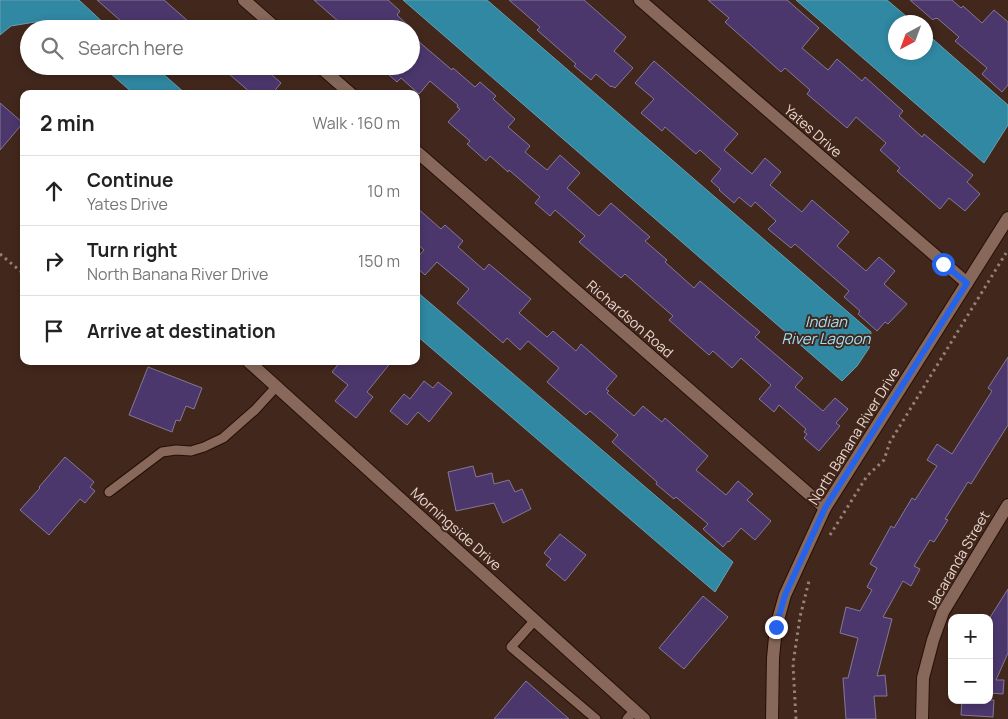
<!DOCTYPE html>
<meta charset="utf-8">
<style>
:root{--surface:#fff;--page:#f2f2f2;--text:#222;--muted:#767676;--line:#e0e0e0}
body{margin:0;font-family:Manrope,sans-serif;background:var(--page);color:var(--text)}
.controls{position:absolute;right:15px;bottom:15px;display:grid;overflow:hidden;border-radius:10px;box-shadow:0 2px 8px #0003}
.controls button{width:45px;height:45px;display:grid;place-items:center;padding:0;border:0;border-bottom:1px solid var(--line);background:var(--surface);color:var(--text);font:25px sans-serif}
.compass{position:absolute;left:888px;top:15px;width:45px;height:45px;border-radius:50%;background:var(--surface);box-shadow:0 2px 8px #0003;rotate:221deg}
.stop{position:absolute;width:15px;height:15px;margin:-11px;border:4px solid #2563eb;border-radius:50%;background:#fff}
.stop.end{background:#2563eb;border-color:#fff;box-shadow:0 1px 5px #0008}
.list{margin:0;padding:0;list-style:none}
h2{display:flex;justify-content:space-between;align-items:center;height:65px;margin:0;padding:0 20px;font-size:21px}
h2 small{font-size:16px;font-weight:400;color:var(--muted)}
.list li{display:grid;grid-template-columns:32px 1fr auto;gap:15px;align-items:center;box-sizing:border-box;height:70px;padding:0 20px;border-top:1px solid var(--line)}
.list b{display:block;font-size:19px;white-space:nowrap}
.list p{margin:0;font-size:16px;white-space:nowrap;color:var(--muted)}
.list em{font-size:16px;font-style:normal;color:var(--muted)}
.icon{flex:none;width:28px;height:28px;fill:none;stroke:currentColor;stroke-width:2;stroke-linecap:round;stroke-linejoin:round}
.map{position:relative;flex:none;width:1008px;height:719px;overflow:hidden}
.search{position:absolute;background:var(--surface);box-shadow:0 2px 8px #0003;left:20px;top:20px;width:400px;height:55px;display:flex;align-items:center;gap:12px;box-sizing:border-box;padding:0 18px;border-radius:28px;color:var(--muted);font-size:19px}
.panel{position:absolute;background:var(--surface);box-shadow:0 2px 8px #0003;left:20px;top:90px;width:400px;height:275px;border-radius:10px}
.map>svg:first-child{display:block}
.water{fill:#3088a2;stroke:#68a0b0}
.building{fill:#4c376d;stroke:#837996}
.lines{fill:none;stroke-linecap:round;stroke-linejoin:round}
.service-casing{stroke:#270f05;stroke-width:11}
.minor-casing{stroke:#270f05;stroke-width:14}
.tertiary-casing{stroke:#270f05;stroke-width:14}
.path{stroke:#978178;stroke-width:3;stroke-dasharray:2.5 4;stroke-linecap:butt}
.service{stroke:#87685b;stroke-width:9}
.minor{stroke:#87685b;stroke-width:12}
.tertiary{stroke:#87685b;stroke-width:12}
.route{stroke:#2563eb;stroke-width:6}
.labels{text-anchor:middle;stroke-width:4;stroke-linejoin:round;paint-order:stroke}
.street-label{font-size:14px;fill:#e9d7d0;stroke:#42271c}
.water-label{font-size:15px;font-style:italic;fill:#9fe0f6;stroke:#42271c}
</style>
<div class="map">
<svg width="1008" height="719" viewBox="0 0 1008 719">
<rect width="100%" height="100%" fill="#42271c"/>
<path class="water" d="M0 0H79L110 29H63L55 21 35 22 11 26 0 35Z
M403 0H487L871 332 869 348 857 366 842 381Z
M796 0H887L913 22H896V52H926V33L1008 105V125L984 163Z
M102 66H154L186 94H134Z
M416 291 733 562 715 592 416 335Z"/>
<path class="building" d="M97 0H164L197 29H130Z
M314 0H388L400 11 397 15 412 29H347Z
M509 0H584L626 37 614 51 633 68 615 88 612 86 611 87 596 74 591 80 574 66 576 64 537 30 540 27Z
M708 0H787L819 28 802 48 828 70 837 59 862 81 865 77 903 111 899 116 922 137 924 134 973 175 967 182 980 194 965 211 949 198 940 209 897 171 900 168 880 150 886 143 856 117 847 128 807 94 810 90 785 68 781 72 725 22 729 18Z
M910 0H952L961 8 963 6 982 23 994 10 1008 22V85L1002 92 982 74 987 68 955 41 959 37 937 18 936 19 935 18 933 20Z
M411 35 452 70 453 68 475 87 480 82 496 96 493 99 515 119 508 127 530 146 525 152 547 170 560 155 580 173 567 188 599 216 611 203 650 237 645 241 667 260 665 262 694 288 700 281 760 332 755 337 803 378 795 387 823 411 835 398 848 409 836 423 840 426 819 451 804 438 807 434 804 432 806 429 779 405 774 412 759 399 771 385 741 358 732 368 713 351 709 355 669 320 673 316 625 274 621 278 579 242 585 236 555 210 550 216 535 203 540 197 509 170 508 172 490 156 486 161 467 144 470 141 448 122 460 109 457 107 458 105 430 81 419 94 401 78 397 82 379 66H411Z
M654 61 738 134 724 150 752 174 765 158 781 172 770 185 802 212 812 200 849 232 837 246 866 271 879 257 895 271 884 284 907 304 888 324 885 322 877 331 858 314 860 311 844 297 849 291 795 244 791 248 768 229 776 221 755 202 751 207 739 197 734 203 719 190 720 189 711 181 721 169 700 150 696 154 665 127 662 131 641 113 654 99 635 83Z
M220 66H262L281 83 272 94H252Z
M0 103 23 123 0 150Z
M416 207 441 229 445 225 463 241 458 247 484 270 489 264 531 299 519 313 547 337 553 331 576 351 581 344 617 376 606 389 609 391 607 393 634 416 643 406 662 422 665 418 708 456 696 470 726 495 738 481 753 494 747 500 771 521 755 540 741 528 729 542 728 541 723 547 703 529 708 524 676 497 674 499 656 484 657 482 612 442 618 435 590 411 586 415 547 382 559 368 528 341 520 350 507 338 503 343 457 303 469 289 437 262 425 275 416 267V259L424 250 416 243Z
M1008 357V425L971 484 968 482 945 519 948 520 934 542 930 540 914 566 920 569 911 586 903 581 883 617 892 619 877 676 885 675 887 696H874L876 719H846L843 678H848L858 638 840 633 846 607 860 611 872 590 867 587 877 568 870 564 891 526 894 528 912 498 915 500 937 466 927 460 937 444 952 454 992 391 988 388Z
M341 361H392L367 392 373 397 356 418 335 401 348 385 332 372Z
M148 367 202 388 194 409 186 406 180 421 176 420 172 432 129 415Z
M424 381 433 388 438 382 452 393 429 422 418 412 407 425 390 411 404 394 410 399Z
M65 457 94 482 90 487 95 491 85 503 80 499 49 535 20 510 40 488 39 487Z
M473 466 476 477 492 473 494 484 509 480 515 492 522 489 531 509 503 523 494 503 456 511 448 472Z
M560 534 586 555 565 581 546 565 551 559 544 553Z
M1008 589V653L996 680H1004L1003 694 990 693 989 696V619Z
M703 596 728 617 684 669 659 648Z
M526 681 569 719H494Z
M962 700H994L993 717 961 715Z"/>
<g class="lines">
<defs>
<path id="service" d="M109 492 162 452 176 450 191 451 204 447 223 438 255 410 276 387
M535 620 511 647 596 719
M627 719 635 710"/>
<path id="minor" d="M244 0 277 29
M640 0 967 283
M319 66 351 94
M416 151 825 508
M248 361 644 719
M922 719 923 678 933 640 943 612 1008 505"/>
<path id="tertiary" d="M772 719 773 658 776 627 785 595 825 508 1008 218"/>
</defs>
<use href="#service" class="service-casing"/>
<use href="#minor" class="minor-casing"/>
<use href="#tertiary" class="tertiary-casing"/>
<path class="path" d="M0 254 24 274
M830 535 867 476 884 460 890 442 1006 253
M796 719 793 664 800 617 809 581"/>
<use href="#service" class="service"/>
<use href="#minor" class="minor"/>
<use href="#tertiary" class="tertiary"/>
</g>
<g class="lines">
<path class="route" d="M776 627 785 595 825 508 967 283 943 264"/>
</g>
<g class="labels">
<g class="street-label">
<text transform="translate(813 131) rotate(41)" y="5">Yates Drive</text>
<text transform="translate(630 319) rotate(41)" y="5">Richardson Road</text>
<text transform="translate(854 436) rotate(-58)" y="5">North Banana River Drive</text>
<text transform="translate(456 529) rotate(42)" y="5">Morningside Drive</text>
<text transform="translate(958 560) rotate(-60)" y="5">Jacaranda Street</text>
</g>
<g class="water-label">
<text x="826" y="327">Indian<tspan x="826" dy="17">River Lagoon</tspan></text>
</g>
</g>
</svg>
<div class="controls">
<button>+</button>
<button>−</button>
</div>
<svg class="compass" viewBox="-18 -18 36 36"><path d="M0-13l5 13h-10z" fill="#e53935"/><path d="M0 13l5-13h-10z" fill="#767676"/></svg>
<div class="stop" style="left:943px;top:264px"></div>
<div class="stop end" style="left:776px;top:627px"></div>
<div class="search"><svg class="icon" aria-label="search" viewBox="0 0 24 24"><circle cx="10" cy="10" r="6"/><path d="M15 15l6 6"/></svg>Search here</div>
<section class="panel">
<h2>2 min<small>Walk · 160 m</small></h2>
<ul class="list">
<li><svg class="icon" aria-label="ahead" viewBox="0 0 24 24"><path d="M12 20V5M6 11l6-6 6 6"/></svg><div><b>Continue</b><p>Yates Drive</p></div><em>10 m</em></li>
<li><svg class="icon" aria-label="right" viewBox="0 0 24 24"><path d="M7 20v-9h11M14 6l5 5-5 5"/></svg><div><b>Turn right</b><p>North Banana River Drive</p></div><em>150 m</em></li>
<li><svg class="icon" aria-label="arrive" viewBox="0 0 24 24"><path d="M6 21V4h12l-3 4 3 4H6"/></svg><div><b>Arrive at destination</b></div></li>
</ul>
</section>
</div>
